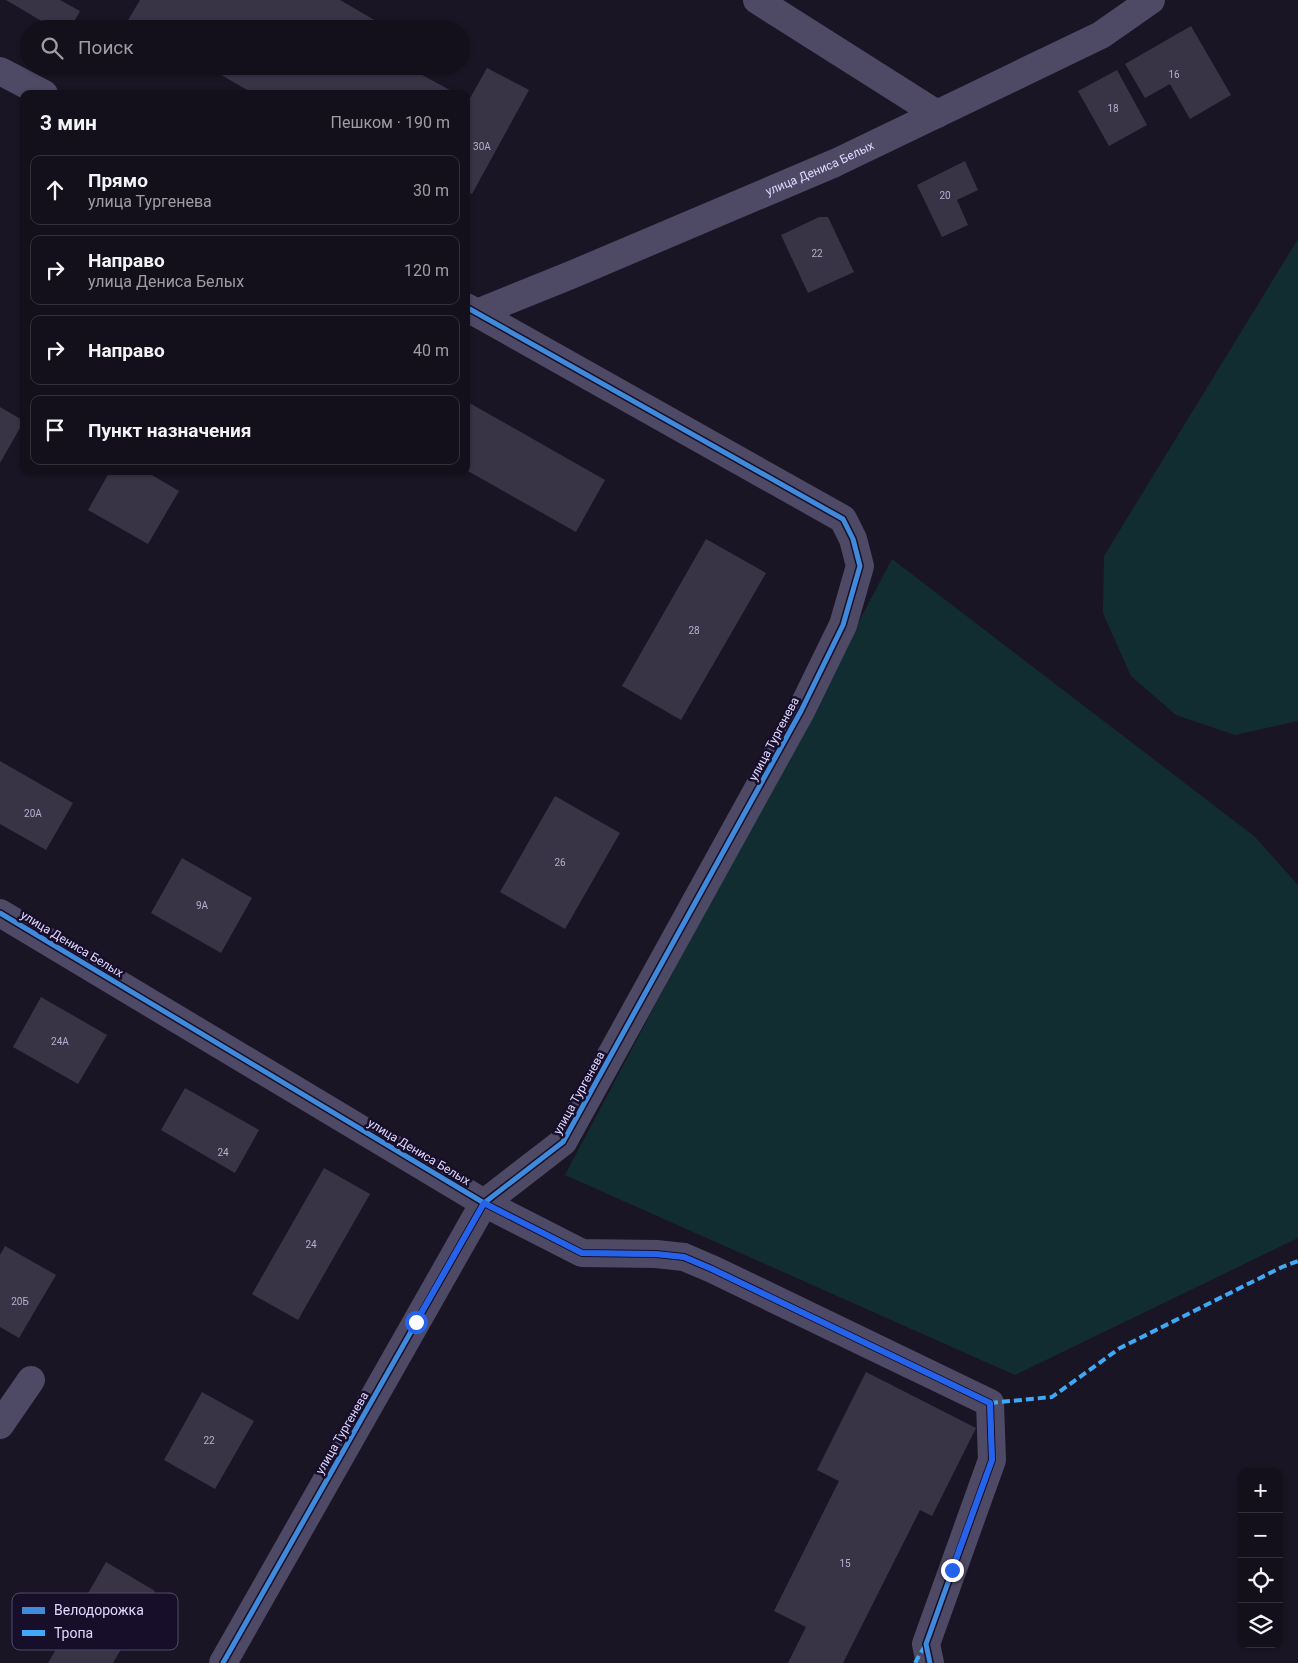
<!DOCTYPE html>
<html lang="ru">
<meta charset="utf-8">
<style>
:root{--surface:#14101b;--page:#1d1924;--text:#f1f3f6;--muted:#9d9da3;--line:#33303a}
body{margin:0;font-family:Roboto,sans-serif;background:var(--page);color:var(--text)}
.controls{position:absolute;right:15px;bottom:15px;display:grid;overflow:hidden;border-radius:10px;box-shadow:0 1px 4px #0004}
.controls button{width:45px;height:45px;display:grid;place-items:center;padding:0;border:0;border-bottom:1px solid var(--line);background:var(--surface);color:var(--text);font:25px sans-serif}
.stop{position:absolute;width:15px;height:15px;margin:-11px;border:4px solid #2563eb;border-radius:50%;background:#fff}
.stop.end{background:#2563eb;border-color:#fff;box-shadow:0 1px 5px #0008}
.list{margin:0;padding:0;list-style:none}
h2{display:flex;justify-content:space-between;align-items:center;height:65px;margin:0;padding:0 20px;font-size:21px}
h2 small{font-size:16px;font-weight:400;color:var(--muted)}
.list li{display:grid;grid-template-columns:32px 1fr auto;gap:15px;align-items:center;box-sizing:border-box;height:70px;margin:0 10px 10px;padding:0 10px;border:1px solid var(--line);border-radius:10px}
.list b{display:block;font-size:19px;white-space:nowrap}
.list p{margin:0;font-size:16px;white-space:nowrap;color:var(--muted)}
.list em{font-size:16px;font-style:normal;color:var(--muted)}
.icon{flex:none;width:28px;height:28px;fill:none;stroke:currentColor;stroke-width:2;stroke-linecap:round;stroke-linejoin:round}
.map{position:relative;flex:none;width:1298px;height:1663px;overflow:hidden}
.search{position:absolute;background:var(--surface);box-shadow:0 1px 4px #0004;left:20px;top:20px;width:450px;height:55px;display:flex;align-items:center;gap:12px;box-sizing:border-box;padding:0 18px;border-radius:28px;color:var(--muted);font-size:19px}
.panel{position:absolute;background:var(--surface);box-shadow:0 1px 4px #0004;left:20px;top:90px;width:450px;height:385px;border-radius:10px}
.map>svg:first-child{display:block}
.green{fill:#122d32}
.building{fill:#393346}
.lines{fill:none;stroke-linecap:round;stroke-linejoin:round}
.minor{stroke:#4e4965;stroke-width:28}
.quiet{stroke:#3fa9f5;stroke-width:4;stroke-dasharray:8 4;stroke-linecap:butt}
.cycleway-casing{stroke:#170f2a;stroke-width:8}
.cycleway{stroke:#408adc;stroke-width:5}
.route{stroke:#2563eb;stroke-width:6}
.labels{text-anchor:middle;stroke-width:5;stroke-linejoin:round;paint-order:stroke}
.number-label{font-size:10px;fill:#b7aed1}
.street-label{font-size:12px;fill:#e1d7ff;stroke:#170f2a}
.key{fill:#170f2a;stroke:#544b6a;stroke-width:1}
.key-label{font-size:14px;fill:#e1d7ff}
</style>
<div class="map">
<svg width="1298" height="1663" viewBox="0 0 1298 1663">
<rect width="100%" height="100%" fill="#1a1524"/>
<path class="green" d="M1298 239V721L1235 735 1176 715 1131 676 1103 613 1104 556Z
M892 559 1254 836 1298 885V1238L1015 1375 565 1175Z"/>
<path class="building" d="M6 0H60L80 11 70 29H55Z
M140 0H340L390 29H140L127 22Z
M1191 26 1231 95 1190 119 1170 84 1145 98 1125 64Z
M206 66H406L457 94H254Z
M487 68 529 90 472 194 466 191V99L469 100Z
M1117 70 1147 125 1109 146 1078 91Z
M965 161 978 190 957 200 968 225 942 237 917 185Z
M819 217H828L854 272 808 293 781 235Z
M466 401 605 480 576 532 466 470Z
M0 407 24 421 0 463Z
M110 471H145L179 491 148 544 88 510Z
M706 539 766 573 681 720 622 686Z
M0 761 73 803 46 850 0 824Z
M555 796 620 833 565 929 500 892Z
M182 858 252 898 221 953 151 913Z
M41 997 107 1035 78 1084 13 1047Z
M185 1088 259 1130 235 1173 161 1130Z
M324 1168 370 1194 298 1320 252 1294Z
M5 1246 56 1275 19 1338 0 1327V1255Z
M866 1372 976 1428 932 1516 920 1510 843 1663H788L806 1627 774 1611 839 1481 817 1470Z
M202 1392 254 1421 215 1489 164 1460Z
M106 1562 155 1591 113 1663H48Z"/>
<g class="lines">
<g class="minor">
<path d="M757 0 937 114"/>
<path d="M0 71 44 94"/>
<path id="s1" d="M477 313 571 275 835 163 1101 35 1151 0"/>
<path d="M0 913 484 1203 582 1253 656 1254 684 1257 712 1269 990 1403 992 1460 926 1644 930 1663"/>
<path d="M0 1425 31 1380"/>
<path d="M223 1663 484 1203 563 1142 801 711 843 625 860 566 853 539 843 519 466 307"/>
</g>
<path class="quiet" d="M990 1403 1052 1397 1120 1348 1282 1267 1298 1261
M915 1663 926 1644"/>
<defs>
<path id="cycleway" d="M0 913 484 1203 582 1253 656 1254 684 1257 712 1269 990 1403 992 1460 926 1644 930 1663
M223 1663 484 1203 563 1142 801 711 843 625 860 566 853 539 843 519 466 307"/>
</defs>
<use href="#cycleway" class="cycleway-casing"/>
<use href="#cycleway" class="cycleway"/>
</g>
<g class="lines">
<path class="route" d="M416 1322 484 1203 582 1253 656 1254 684 1257 712 1269 990 1403 992 1460 952 1570"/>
</g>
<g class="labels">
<g class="number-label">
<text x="1174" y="78">16</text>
<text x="1113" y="112">18</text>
<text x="482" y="150">30А</text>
<text x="945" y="199">20</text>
<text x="817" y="257">22</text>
<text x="694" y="634">28</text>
<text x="33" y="817">20А</text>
<text x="560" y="866">26</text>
<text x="202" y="909">9А</text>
<text x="60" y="1045">24А</text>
<text x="223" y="1156">24</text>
<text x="311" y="1248">24</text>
<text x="20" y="1305">20Б</text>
<text x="209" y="1444">22</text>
<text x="845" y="1567">15</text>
</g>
<g class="street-label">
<text dy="4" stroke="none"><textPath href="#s1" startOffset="372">улица Дениса Белых</textPath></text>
<text transform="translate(774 739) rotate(-62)" y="4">улица Тургенева</text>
<text transform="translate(72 944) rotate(31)" y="4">улица Дениса Белых</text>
<text transform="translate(579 1093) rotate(-61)" y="4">улица Тургенева</text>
<text transform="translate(419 1152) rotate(31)" y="4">улица Дениса Белых</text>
<text transform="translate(342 1433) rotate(-60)" y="4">улица Тургенева</text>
</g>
</g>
<rect x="12" y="1593" width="166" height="57" rx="8" class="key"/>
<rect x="22" y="1607" width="23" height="7" fill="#408adc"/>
<rect x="22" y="1630" width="23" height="6" fill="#3fa9f5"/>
<g class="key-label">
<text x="54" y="1615">Велодорожка</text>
<text x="54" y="1638">Тропа</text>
</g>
</svg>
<div class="controls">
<button>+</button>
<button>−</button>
<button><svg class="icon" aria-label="locate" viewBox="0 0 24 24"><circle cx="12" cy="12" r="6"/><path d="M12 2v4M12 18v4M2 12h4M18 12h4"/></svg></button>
<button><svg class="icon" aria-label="layers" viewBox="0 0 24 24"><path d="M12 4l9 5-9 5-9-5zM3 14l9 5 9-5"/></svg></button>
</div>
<div class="stop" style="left:416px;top:1322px"></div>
<div class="stop end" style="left:952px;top:1570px"></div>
<div class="search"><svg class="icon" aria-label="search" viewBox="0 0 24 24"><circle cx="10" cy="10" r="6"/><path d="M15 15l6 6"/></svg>Поиск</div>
<section class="panel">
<h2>3 мин<small>Пешком · 190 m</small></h2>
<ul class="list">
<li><svg class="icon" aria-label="ahead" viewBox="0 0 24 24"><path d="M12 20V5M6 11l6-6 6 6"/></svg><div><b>Прямо</b><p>улица Тургенева</p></div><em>30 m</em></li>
<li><svg class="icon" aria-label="right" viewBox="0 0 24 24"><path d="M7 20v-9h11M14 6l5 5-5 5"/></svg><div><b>Направо</b><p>улица Дениса Белых</p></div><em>120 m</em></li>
<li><svg class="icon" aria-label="right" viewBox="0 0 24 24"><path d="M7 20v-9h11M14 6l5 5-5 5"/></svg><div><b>Направо</b></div><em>40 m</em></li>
<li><svg class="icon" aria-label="arrive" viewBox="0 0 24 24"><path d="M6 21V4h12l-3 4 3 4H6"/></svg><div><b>Пункт назначения</b></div></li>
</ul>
</section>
</div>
